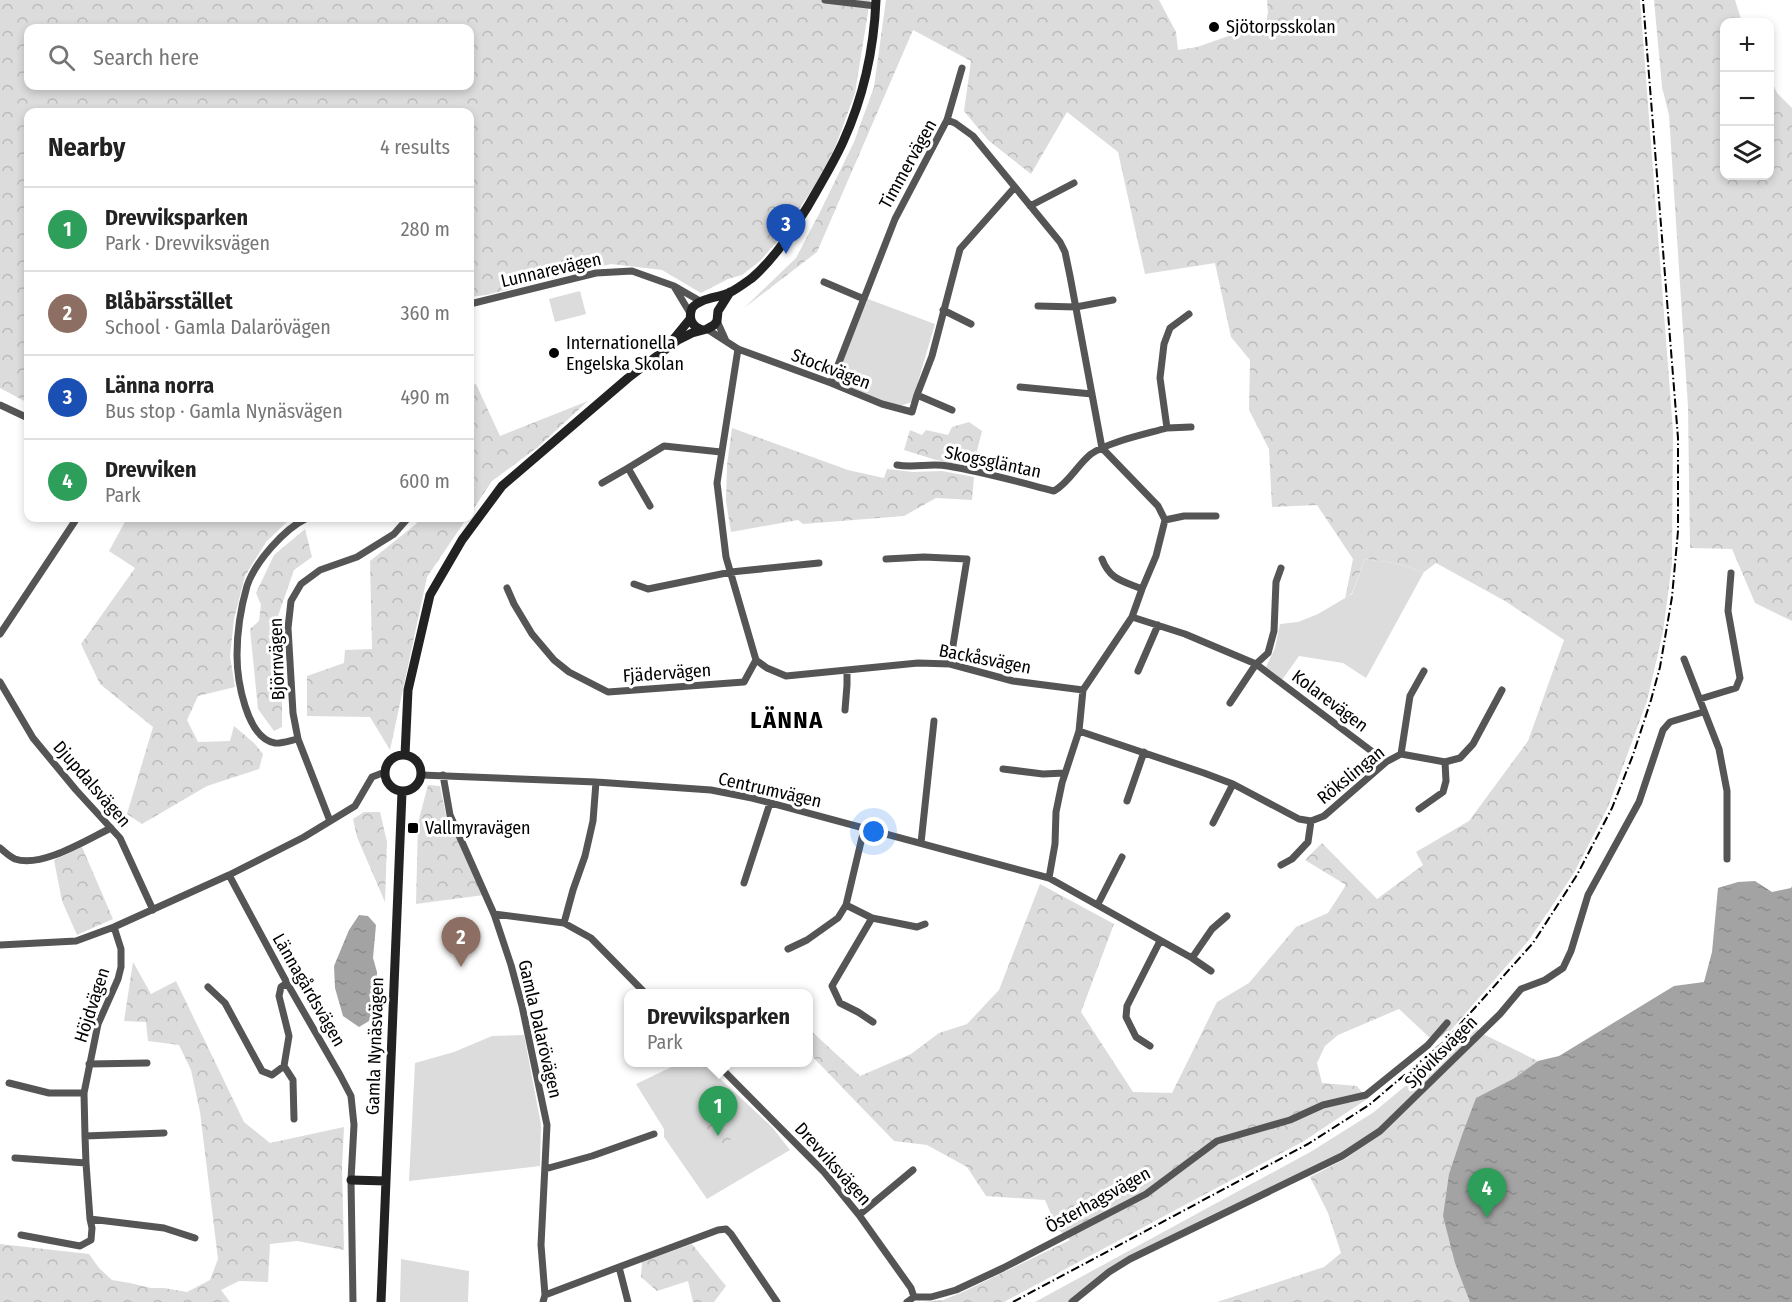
<!DOCTYPE html>
<meta charset="utf-8">
<style>
:root{--surface:#fff;--page:#f2f2f2;--text:#222;--muted:#767676;--line:#e0e0e0;--accent:#000}
body{margin:0;font-family:"Fira Sans Condensed",sans-serif;background:var(--page);color:var(--text)}
.controls{position:absolute;right:18px;top:18px;display:grid;overflow:hidden;border-radius:12px;box-shadow:0 3px 9px #0003}
.controls button{width:54px;height:54px;display:grid;place-items:center;padding:0;border:0;border-bottom:2px solid var(--line);background:var(--surface);color:var(--text);font:30px sans-serif}
.you{position:absolute;left:874px;top:832px;width:21px;height:21px;margin:-15px;border:4px solid #fff;border-radius:50%;background:#1a73e8;box-shadow:0 0 0 9px #1a73e833}
.badge{display:grid;place-items:center;width:39px;height:39px;border-radius:50%;background:var(--accent);color:#fff;font-size:20px;font-weight:700}
.pin{position:absolute;translate:-50% -50px;filter:drop-shadow(0 2px 3px #0008)}
.pin::after{content:'';position:absolute;top:32px;width:21px;height:18px;background:inherit;clip-path:polygon(0 0,100% 0,50% 100%)}
.popup{position:absolute;left:624px;top:989px;width:189px;height:78px;box-sizing:border-box;display:grid;place-content:center;border-radius:12px;background:var(--surface);filter:drop-shadow(0 2px 4px #0005);font-size:20px;white-space:nowrap;color:var(--muted)}
.popup b{font-size:22px;color:var(--text)}
.popup::after{content:'';position:absolute;left:50%;top:100%;margin-left:-12px;border:12px solid transparent;border-top-color:var(--surface)}
.list{margin:0;padding:0;list-style:none}
h2{display:flex;justify-content:space-between;align-items:center;height:78px;margin:0;padding:0 24px;font-size:26px}
h2 small{font-size:20px;font-weight:400;color:var(--muted)}
.list li{display:grid;grid-template-columns:39px 1fr auto;gap:18px;align-items:center;box-sizing:border-box;height:84px;padding:0 24px;border-top:2px solid var(--line)}
.list b{display:block;font-size:22px;white-space:nowrap}
.list p{margin:0;font-size:20px;white-space:nowrap;color:var(--muted)}
.list em{font-size:20px;font-style:normal;color:var(--muted)}
.icon{flex:none;width:33px;height:33px;fill:none;stroke:currentColor;stroke-width:2;stroke-linecap:round;stroke-linejoin:round}
.map{position:relative;flex:none;width:1792px;height:1302px;overflow:hidden}
.search{position:absolute;background:var(--surface);box-shadow:0 3px 9px #0003;left:24px;top:24px;width:450px;height:66px;display:flex;align-items:center;gap:15px;box-sizing:border-box;padding:0 21px;border-radius:12px;color:var(--muted);font-size:22px}
.panel{position:absolute;background:var(--surface);box-shadow:0 3px 9px #0003;left:24px;top:108px;width:450px;height:414px;border-radius:12px}
.map>svg:first-child{display:block}
.grass{fill:#dcdcdc}
.forest{fill:url(#forest-crowns);fill-rule:evenodd}
.water{fill:url(#water-ripples)}
.lines{fill:none;stroke-linecap:round;stroke-linejoin:round}
.street{stroke:#555;stroke-width:7}
.secondary{stroke:#222;stroke-width:9}
.rail{stroke:#000;stroke-width:2;stroke-dasharray:9 3 1.5 3;stroke-linecap:butt}
.poi-dot{fill:#000;stroke:#fff;stroke-width:2}
.labels{text-anchor:middle;stroke-width:6;stroke-linejoin:round;paint-order:stroke}
.poi-label{font-size:18px;fill:#000;stroke:#fff;text-anchor:start}
.street-label{font-size:18px;fill:#000;stroke:#fff}
.district-label{font-size:24px;font-weight:bold;letter-spacing:1.5px;fill:#000;stroke:#fff}
</style>
<div class="map">
<svg width="1792" height="1302" viewBox="0 0 1792 1302">
<defs>
<pattern id="forest-crowns" width="20" height="18" patternUnits="userSpaceOnUse" patternTransform="scale(1.5)"><rect width="20" height="18" fill="#dcdcdc"/><path d="M2 6a3 3 0 1 1 6 0M12 15a3 3 0 1 1 6 0" fill="none" stroke="#bbb"/></pattern>
<pattern id="water-ripples" width="26" height="14" patternUnits="userSpaceOnUse" patternTransform="scale(1.5)"><rect width="26" height="14" fill="#a3a3a3"/><path d="M2 4q2-2 4 0t4 0M15 11q2-2 4 0t4 0" fill="none" stroke="#8b8b8b"/></pattern>
</defs>
<rect width="100%" height="100%" fill="#fff"/>
<path class="grass" d="M580 291 586 314 555 322 549 299Z
M868 299 935 324 912 402 897 407 834 382Z
M1365 559 1394 563 1424 572 1366 678 1343 663 1299 656 1282 680 1266 667 1275 648 1280 624 1298 622 1318 614 1352 594Z
M1473 1025 1480 1031 1379 1129 1341 1154 1130 1257 1068 1302H1035L1312 1151 1374 1112 1452 1047Z
M524 1035 541 1125 540 1166 409 1181 415 1063 454 1052 492 1036Z
M680 1063H703L772 1127 790 1150 707 1199 664 1137V1129L636 1084Z
M401 1259 469 1271 468 1302H400Z"/>
<path class="forest" d="M0 0H870L855 93 836 145 821 176 780 238 760 261 742 275 728 279 701 293 662 270 611 264 486 295 470 297V112H28V403L0 388ZM28 28H470V86H28Z
M886 0H1159L1176 32 1178 50 1197 47 1266 23 1268 12 1267 0H1640L1673 431 1672 563 1663 632 1647 701 1608 807 1574 873 1529 940 1445 1037H1429L1399 1009 1338 1035 1325 1046 1317 1063 1322 1083 1357 1086 1367 1099 1304 1141 1004 1302H922L943 1300 963 1292 1070 1240 1057 1228 1045 1200 986 1196 967 1167 927 1145 894 1141 808 1052V1028L860 1076 911 1054 939 1033 967 1024 999 990 1040 884 1114 924 1081 1012 1133 1092 1172 1093 1217 1002 1249 983 1296 927 1328 913 1346 885 1305 860 1322 843 1377 899 1423 865 1416 852 1469 821 1528 741 1564 640 1505 601 1436 563 1424 572 1394 563 1365 559 1352 593 1345 599 1353 559 1317 505 1272 507 1269 449 1249 410 1250 360 1231 337 1215 263 1145 274 1118 152 1067 112 1031 174 988 140 964 111 971 61 913 30 817 252 744 308 796 258 820 212 854 142 874 87Z
M1654 0H1735L1742 22H1724V176H1770V78L1777 93 1792 108V621L1755 603 1732 549 1690 548 1688 407 1669 115 1662 87Z
M476 384 500 436 588 401 538 447 492 481 470 514V386Z
M969 422 982 431 973 467 936 460 904 450 910 430 922 435 926 430 948 435 952 427Z
M732 428 848 470 884 478 887 469 913 472 942 471 974 477 972 500 936 498 904 516 803 524 798 520 731 532 726 501 727 465Z
M127 518H291L266 542 245 576 234 619 230 656 235 687 198 696 187 720 198 742 230 741 234 726 254 743 263 754 259 769 207 786 142 824 127 814 153 727 100 684 81 644 135 568 109 551Z
M419 518H467L427 577 390 750 370 717 307 716V676L344 663 345 650 372 649 370 561 416 524Z
M305 529 312 557 294 570 278 616 282 670V727L274 731 258 709 250 629 259 621 261 605 256 593 274 555Z
M428 785 440 786 446 815 484 895 416 904 418 823Z
M364 812H380L387 842 385 902 357 837 353 819Z
M82 847 113 919 77 935 62 901 54 860Z
M133 962 151 994 176 981 244 1122 270 1143 344 1127 342 1167 344 1250 297 1241 270 1244 268 1282 239 1281 221 1290 230 1302H0V1244L89 1254 99 1268 112 1280 130 1283 151 1288H164L187 1292 210 1280 218 1259 200 1112 191 1070 179 1045 148 1041 146 1022 124 1021Z
M1483 1034 1538 1061 1513 1079 1676 1302H1217L1324 1267 1341 1253 1328 1213 1310 1177 1345 1159 1382 1133Z
M718 1116 727 1123 731 1142 720 1152 700 1129Z
M692 1244 726 1286 714 1302H693L688 1281 657 1291 641 1277 642 1262Z"/>
<path class="water" d="M1755 881 1772 892 1791 888 1792 886V1302H1470L1455 1263 1443 1216 1449 1174 1462 1135 1476 1098 1513 1079 1538 1061 1559 1056 1674 986 1704 982 1712 952 1718 888 1738 882Z
M359 915 368 916 376 925 373 958 377 972 376 1003 369 1021 359 1027 343 1016 335 988 334 966 349 930Z"/>
<g class="lines">
<path class="street" d="M825 0 876 6
M947 120 955 123 973 136 1060 242 1065 252 1070 276 1102 448 1158 506 1165 520 1156 556 1142 589 1132 617 1083 690 1079 731 1062 783 1056 812 1055 844 1049 878
M1030 206 1074 183
M824 282 864 299
M675 288 690 313
M470 304 596 273 632 271 674 286 700 301
M1038 306 1076 307 1113 300
M943 310 971 324
M1189 314 1170 328 1164 344 1160 378 1167 428 1191 427
M717 321 726 341
M707 329 738 349 831 383 882 404 912 412 917 395 932 356 960 249 1015 187
M738 349 717 483 726 557 756 660 767 668 786 676 918 663 950 664 1013 681 1083 690
M831 383 895 219 947 120 962 68
M1020 387 1092 394
M917 395 952 410
M0 405 28 418
M897 465C914 468 931 463 948 466 984 472 1019 482 1054 491 1070 482 1077 465 1091 454 1108 442 1146 434 1167 428
M602 483 628 468
M650 506 628 468 664 446 721 452
M1165 520 1184 516H1216
M886 559 924 557 967 559 950 664
M1102 559C1110 580 1123 581 1142 589
M634 584 648 589 731 572 819 563
M507 588 514 604 532 634 554 660 569 672 608 692 744 682 756 660
M1132 617 1185 634 1256 664 1386 762
M0 634 77 518
M1684 659 1719 749 1727 791V859
M1138 671 1158 625
M0 682 33 738 76 790 120 838 153 910
M1700 699 1736 688 1740 678 1728 611 1731 573
M1230 703 1256 664 1268 653 1274 631 1276 582 1281 568
M845 710 847 685V671
M1079 731 1204 773 1233 784 1299 819 1311 821 1324 816 1386 762 1401 754 1445 762 1460 758 1473 744 1502 690
M298 739C291 740 282 744 275 743 246 738 237 679 237 655 237 633 241 607 247 586 255 562 284 529 307 518
M1401 754 1410 696 1424 671
M1003 769 1043 774 1065 773
M421 775 596 782 711 790 752 798 1049 878 1192 958 1211 971
M443 775 450 815 494 914 511 965 522 1006 547 1125 541 1245 545 1295 543 1302
M1127 801 1144 752
M1419 809 1443 792 1446 781 1445 762
M330 821 298 739 293 713 288 628 291 601 301 584 320 570 357 557 394 534 408 518
M1213 823 1233 784
M921 843 934 721
M0 848C5 852 10 857 15 859 42 868 86 840 111 828
M1281 865 1292 859 1308 842 1311 821
M229 875 287 983 340 1075 351 1096 354 1125 351 1180 353 1302
M744 883 770 803
M1098 904 1122 857
M846 905 864 829
M494 914 564 923 591 938 646 994
M564 923 573 890 585 856 593 821 596 782
M0 945 76 941 114 927 229 875 304 837 355 806 372 777 385 772
M788 949 807 940 838 918 846 905 872 918
M1192 958 1212 929 1227 916
M208 987 225 1003 262 1071 272 1075 284 1066 293 1080 294 1119
M873 1022 858 1012 840 1003 832 986 872 918 917 927 925 924
M1150 1046 1136 1037 1126 1017 1127 1006 1160 941
M715 1062 824 1172 859 1215 911 1288 914 1297
M89 1064 147 1063
M284 1066 289 1036 279 996 281 987 287 983
M9 1083 49 1093H84L85 1136
M84 1093 98 1024 118 979 121 967V949L114 927
M15 1158 86 1163 90 1219
M86 1163 85 1136 164 1133
M545 1169 592 1156 654 1134
M859 1215 913 1170
M21 1235 80 1246 91 1240 92 1228 90 1219 164 1228 195 1238
M545 1295 619 1267
M628 1302 619 1267 718 1230 726 1229 731 1234 777 1302
M907 1302 914 1297H931L956 1290 1003 1268 1146 1194 1217 1141 1290 1120 1323 1105 1366 1095 1428 1045 1447 1023
M1072 1302 1109 1272 1130 1259 1342 1156 1380 1131 1500 1014 1521 989 1545 980 1563 968 1571 951 1588 895 1639 802 1663 730 1670 722 1703 712"/>
<path class="secondary" d="M702 330C692 326 688 319 692 308 700 298 717 298 729 293 737 289 745 283 752 278 775 258 792 231 808 206 820 185 833 164 843 142 863 98 874 48 876 0
M672 341 690 319
M405 755 408 690 430 595 462 540 502 486 628 378 678 340 692 333 707 329 714 325 717 321 718 311 730 292
M385 773a18 18 0 1 1 36 0a18 18 0 1 1-36 0Z
M351 1180 386 1181
M381 1302 402 792"/>
<path class="rail" d="M1013 1302 1308 1144 1369 1105 1446 1040 1533 943 1577 875 1612 808 1633 755 1651 700 1660 667 1672 597 1678 531V438L1643 0"/>
</g>
<g class="poi-dot">
<circle cx="1214" cy="27" r="6"/>
<circle cx="554" cy="353" r="6"/>
<rect x="407" y="822" width="12" height="12" rx="3"/>
</g>
<g class="labels">
<g class="poi-label">
<text x="1226" y="33">Sjötorpsskolan</text>
<text x="566" y="349">Internationella<tspan x="566" dy="21">Engelska Skolan</tspan></text>
<text x="425" y="834">Vallmyravägen</text>
</g>
<g class="street-label">
<text transform="translate(908 164) rotate(-61)" y="6">Timmervägen</text>
<text transform="translate(551 270) rotate(-13)" y="6">Lunnarevägen</text>
<text transform="translate(831 369) rotate(21)" y="6">Stockvägen</text>
<text transform="translate(993 462) rotate(12)" y="6">Skogsgläntan</text>
<text transform="translate(277 659) rotate(-92)" y="6">Björnvägen</text>
<text transform="translate(985 659) rotate(11)" y="6">Backåsvägen</text>
<text transform="translate(667 673) rotate(-4)" y="6">Fjädervägen</text>
<text transform="translate(1330 701) rotate(37)" y="6">Kolarevägen</text>
<text transform="translate(1351 775) rotate(-39)" y="6">Rökslingan</text>
<text transform="translate(92 784) rotate(49)" y="6">Djupdalsvägen</text>
<text transform="translate(770 790) rotate(13)" y="6">Centrumvägen</text>
<text transform="translate(309 990) rotate(60)" y="6">Lännagårdsvägen</text>
<text transform="translate(92 1005) rotate(-72)" y="6">Höjdvägen</text>
<text transform="translate(540 1029) rotate(77)" y="6">Gamla Dalarövägen</text>
<text transform="translate(375 1046) rotate(-88)" y="6">Gamla Nynäsvägen</text>
<text transform="translate(1441 1052) rotate(-45)" y="6">Sjöviksvägen</text>
<text transform="translate(833 1164) rotate(48)" y="6">Drevviksvägen</text>
<text transform="translate(1098 1200) rotate(-29)" y="6">Österhagsvägen</text>
</g>
<g class="district-label">
<text x="787" y="728">LÄNNA</text>
</g>
</g>
</svg>
<div class="controls">
<button>+</button>
<button>−</button>
<button><svg class="icon" aria-label="layers" viewBox="0 0 24 24"><path d="M12 4l9 5-9 5-9-5zM3 14l9 5 9-5"/></svg></button>
</div>
<div class="you"></div>
<div class="pin badge" style="left:718px;top:1136px;background:#2e9e5b">1</div>
<div class="popup"><b>Drevviksparken</b>Park</div>
<div class="pin badge" style="left:461px;top:967px;background:#8d6e63">2</div>
<div class="pin badge" style="left:786px;top:254px;background:#1a4fb4">3</div>
<div class="pin badge" style="left:1487px;top:1218px;background:#2e9e5b">4</div>
<div class="search"><svg class="icon" aria-label="search" viewBox="0 0 24 24"><circle cx="10" cy="10" r="6"/><path d="M15 15l6 6"/></svg>Search here</div>
<section class="panel">
<h2>Nearby<small>4 results</small></h2>
<ul class="list">
<li><span class="badge" style="background:#2e9e5b">1</span><div><b>Drevviksparken</b><p>Park · Drevviksvägen</p></div><em>280 m</em></li>
<li><span class="badge" style="background:#8d6e63">2</span><div><b>Blåbärsstället</b><p>School · Gamla Dalarövägen</p></div><em>360 m</em></li>
<li><span class="badge" style="background:#1a4fb4">3</span><div><b>Länna norra</b><p>Bus stop · Gamla Nynäsvägen</p></div><em>490 m</em></li>
<li><span class="badge" style="background:#2e9e5b">4</span><div><b>Drevviken</b><p>Park</p></div><em>600 m</em></li>
</ul>
</section>
</div>
